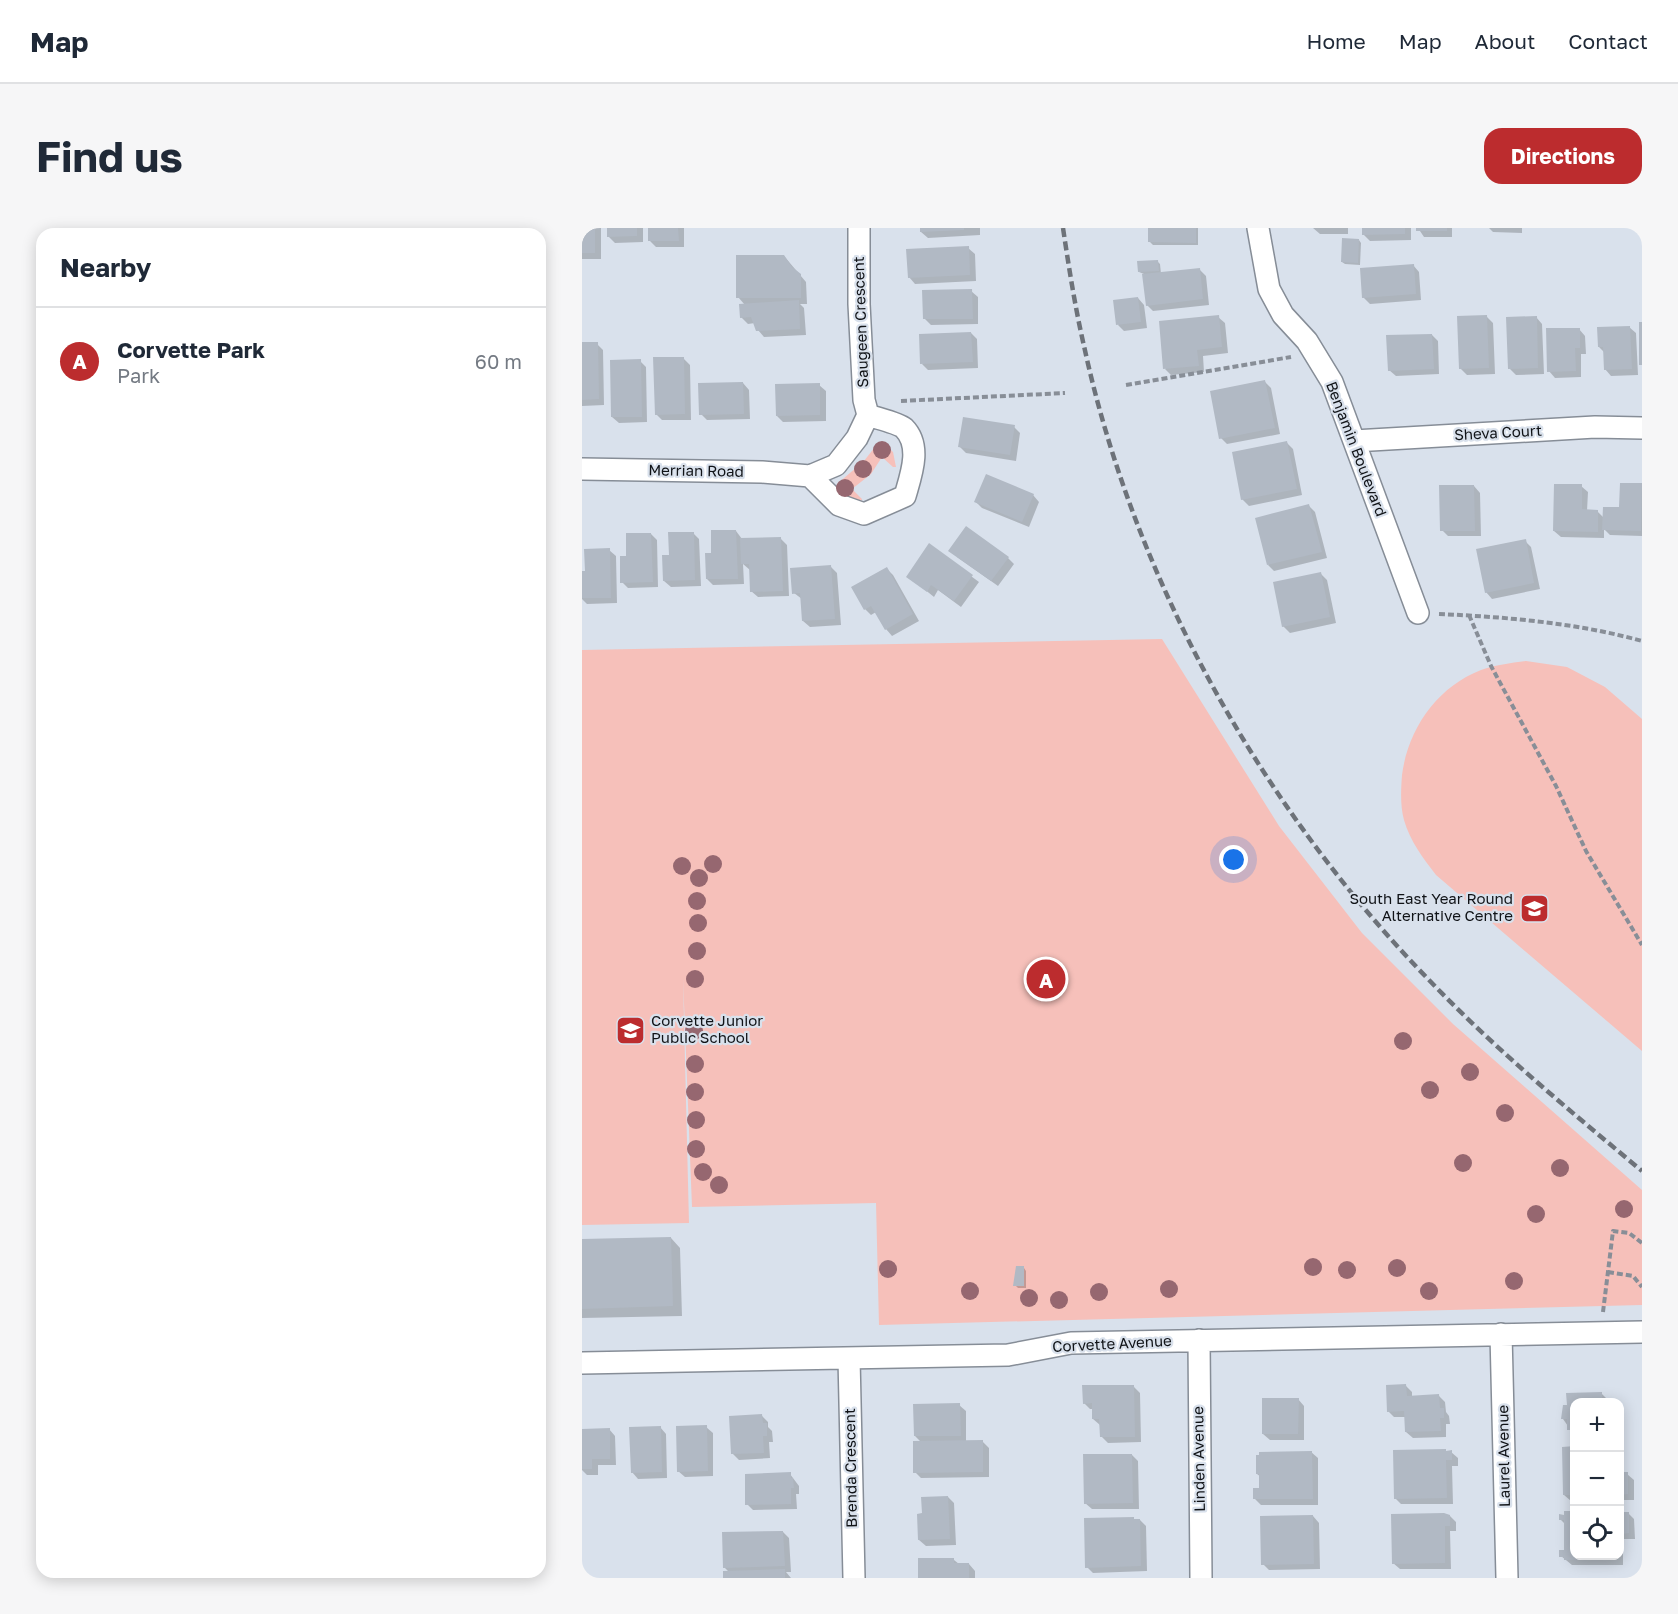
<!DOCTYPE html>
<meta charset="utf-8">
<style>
:root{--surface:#fff;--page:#f6f6f7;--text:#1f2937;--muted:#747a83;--line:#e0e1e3;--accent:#bc2c2e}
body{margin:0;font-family:"Golos Text",sans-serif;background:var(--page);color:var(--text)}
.controls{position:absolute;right:18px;bottom:18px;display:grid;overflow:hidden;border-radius:12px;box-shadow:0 3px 15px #0003}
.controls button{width:54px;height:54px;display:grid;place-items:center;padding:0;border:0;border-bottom:2px solid var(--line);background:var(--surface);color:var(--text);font:30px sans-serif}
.you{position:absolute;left:652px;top:632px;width:21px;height:21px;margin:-15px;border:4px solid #fff;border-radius:50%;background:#1a73e8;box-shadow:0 0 0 9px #1a73e833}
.badge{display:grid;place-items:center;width:39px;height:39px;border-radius:50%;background:var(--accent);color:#fff;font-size:20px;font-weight:700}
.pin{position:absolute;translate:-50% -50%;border:3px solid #fff;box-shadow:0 2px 6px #0006}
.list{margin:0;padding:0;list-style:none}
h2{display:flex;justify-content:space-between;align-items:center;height:78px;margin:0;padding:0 24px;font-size:26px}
h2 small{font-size:20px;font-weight:400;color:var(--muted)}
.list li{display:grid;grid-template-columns:39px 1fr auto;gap:18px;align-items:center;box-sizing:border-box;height:108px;padding:0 24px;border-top:2px solid var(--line)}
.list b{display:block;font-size:22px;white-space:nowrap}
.list p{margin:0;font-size:20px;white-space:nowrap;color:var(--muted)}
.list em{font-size:20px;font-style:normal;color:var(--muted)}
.icon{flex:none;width:33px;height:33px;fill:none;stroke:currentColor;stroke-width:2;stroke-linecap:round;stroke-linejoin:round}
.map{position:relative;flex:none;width:1060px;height:1350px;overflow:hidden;border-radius:18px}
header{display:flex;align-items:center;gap:36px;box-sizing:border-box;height:84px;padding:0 30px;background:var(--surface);border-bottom:2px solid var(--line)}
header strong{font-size:28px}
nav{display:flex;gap:33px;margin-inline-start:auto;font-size:21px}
.intro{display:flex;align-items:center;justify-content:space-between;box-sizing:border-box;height:144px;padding:0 36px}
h1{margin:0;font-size:42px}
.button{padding:15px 27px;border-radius:18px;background:var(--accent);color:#fff;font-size:21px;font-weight:700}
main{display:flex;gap:36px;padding:0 36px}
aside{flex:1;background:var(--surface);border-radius:18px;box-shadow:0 3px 15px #0003}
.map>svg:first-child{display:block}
.green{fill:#f6c0ba}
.shadow{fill:#0003}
.building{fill:#b1b9c4}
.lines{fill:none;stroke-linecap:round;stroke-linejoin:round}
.minor-casing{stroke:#868d97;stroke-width:24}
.path{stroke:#888e97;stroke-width:4;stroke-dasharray:6 3;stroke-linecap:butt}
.minor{stroke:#fff;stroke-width:21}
.rail{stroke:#6d7279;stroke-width:4.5;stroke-dasharray:9 4.5;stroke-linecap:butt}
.tree{fill:#966770}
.labels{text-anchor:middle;stroke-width:4.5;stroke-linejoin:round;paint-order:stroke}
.street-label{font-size:15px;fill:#101317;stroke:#d9e1ec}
.poi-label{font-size:15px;fill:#101317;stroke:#d9e1ec;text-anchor:end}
</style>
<header>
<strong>Map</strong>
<nav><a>Home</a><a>Map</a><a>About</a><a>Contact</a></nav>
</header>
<div class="intro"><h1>Find us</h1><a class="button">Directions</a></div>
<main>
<aside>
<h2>Nearby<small></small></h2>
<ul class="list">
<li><span class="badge">A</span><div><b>Corvette Park</b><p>Park</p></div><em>60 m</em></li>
</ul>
</aside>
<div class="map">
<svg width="1060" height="1350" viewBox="0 0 1060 1350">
<rect width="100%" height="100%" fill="#d9e1ec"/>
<path class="green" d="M301 214 311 224 314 239H311L300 229 289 246 270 261 280 271 279 274 267 271 256 262 255 256 282 233 296 215Z
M580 411 697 598 780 705 871 796 1060 962V1077L297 1097 294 975 110 979 101 750 107 995 0 997V422Z
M944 433 985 439 1023 459 1060 491V823L854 647C841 630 828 613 822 592 818 578 819 561 820 547 826 501 855 459 899 442 913 437 928 435 944 433Z"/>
<path class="shadow" d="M0 0H19V31H0Z
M26 0H61V14L33 15 26 8Z
M67 0H102V19H74L68 13Z
M339 0H398V7L346 10 339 4Z
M568 0H616V17H571L568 14Z
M731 0H766V6H738Z
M781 0H829V12L788 13 781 6Z
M836 0H870V9H842Z
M907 0H940V5L911 4Z
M777 12 779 15 778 37 763 36 760 34Z
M386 20 393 26 394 53 333 56 327 49Z
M202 28 224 54 225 76H218L222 80 224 107 182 109 176 102 173 95 166 96 159 89 163 77 156 69Z
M575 33 578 36 579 46 617 41 624 48 627 77 571 83 565 77 562 46 557 44Z
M831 37 837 44 839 72 788 76 781 69Z
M389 63 396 69V96L349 97 342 90Z
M556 70 562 77 565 100 542 103 536 97Z
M636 89 643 95 646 125 621 128 622 144 589 147 583 141Z
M905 89 911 95 913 146 885 147 878 140Z
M954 89 960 96 962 146 934 147 928 141Z
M1047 99 1054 105 1056 147 1029 148 1023 141 1022 124 1017 119Z
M997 101 1003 108 1004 126H999V149L973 150 967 143Z
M389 105 395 111 396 140 346 142 340 136Z
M850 107 856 113 857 146 814 148 807 142Z
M0 116H15L21 122 22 177 0 178Z
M101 130 108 137 109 192H80L74 186Z
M58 133 64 139 65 194 37 195 30 189Z
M683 154 689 160 698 206 645 216 639 210Z
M161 155 167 162 168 191 125 192 119 186Z
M237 157 244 163V193L201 194 195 188Z
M432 199 438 205 434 233 384 225 378 219Z
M705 215 711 221 720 267 667 278 660 271Z
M1039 256H1060V308L1028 307 1022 301V310L979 309 972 303 999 258 1006 264 1005 283H1015L1022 290 1039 281Z
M892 258 898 265 899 308H866L860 302Z
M451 267 457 274 447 299 400 280 393 273Z
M727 278 733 284 745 330 692 343 686 337Z
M154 303 160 311 198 310 205 317 207 368 176 369 169 363 168 342 161 336 162 356 131 357 125 351Z
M111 305 117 311 119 358 89 359 82 353 88 328Z
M69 306 75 312 76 359 46 360 40 354 46 329Z
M943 313 949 319 958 361 910 371 904 364Z
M348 318 397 354 379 379 356 362 352 369 326 348Z
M27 322 34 328 35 375 5 376 0 371V345H5Z
M375 329 426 330 432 336 416 358Z
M249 339 255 345 259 397 228 399 221 393 220 371 212 365Z
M305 341 311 347 337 393 310 408 304 401 294 384 289 387 283 381Z
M739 346 745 352 754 395 708 405 701 398Z
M89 1010 98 1020 100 1088 0 1090V1013Z
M442 1040 444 1043V1060H436L433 1057Z
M824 1158 830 1164V1169L857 1168 863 1174 864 1184 867 1188 868 1196H864V1209L831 1210 824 1204V1189H812L806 1183Z
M552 1159 558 1165 559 1214 526 1215 519 1208 518 1197 511 1191V1181H508L502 1175Z
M1019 1165 1026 1172V1174H993V1208L981 1191 986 1178V1166Z
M716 1171 722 1178V1212H688L681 1206Z
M377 1177 384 1183V1213H400L407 1220V1249L339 1250 333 1244 339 1214 333 1208Z
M180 1188 186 1194V1199L190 1203 191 1214H187L188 1230 157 1232 150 1225Z
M78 1199 84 1206 85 1250 56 1251 50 1244Z
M124 1199 131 1205V1248L103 1249 96 1243Z
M27 1201 33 1208 34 1237H16V1247H5L0 1242V1202Z
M993 1220V1273H989L982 1267Z
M729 1224 736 1230V1277H679L673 1271 679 1261V1249L675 1246Z
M865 1224H869L876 1230V1238H870L871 1276H819L813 1270Z
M1038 1224 1039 1246H1045L1052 1252V1272H1038Z
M550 1227 556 1233 557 1281H510L503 1275Z
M208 1246 217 1258V1266H214L215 1281 171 1282 165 1276Z
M366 1269 372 1275 374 1317 344 1318 337 1312 341 1287Z
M1038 1285H1046L1052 1291 1053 1311H1041V1337H990L979 1328 984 1324 983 1296 979 1292 983 1288 993 1328H1038Z
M731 1288 737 1295 738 1341 687 1342 681 1336Z
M868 1288 874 1294V1303H868L869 1341H818L811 1335Z
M558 1292 564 1298 565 1343 511 1345 505 1339Z
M201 1304 207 1310 209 1344H204L209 1350H142L147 1344 142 1339Z
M372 1332 377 1336H387L393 1343V1350H338Z"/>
<path class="building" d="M0 0H13V25H0Z
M25 0H55V8L25 9Z
M66 0H96L97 13H66Z
M338 0H382V2L338 4Z
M566 0H614V15L566 14Z
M780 0H823V6L780 7Z
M834 0H865V3H834Z
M760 10 777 11 776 35 759 34Z
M387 18 388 47 326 50 324 21Z
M154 27H202L210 39 219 46V70H154Z
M576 32 577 43 556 44 555 33Z
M832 36 834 66 780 70 778 40Z
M618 40 621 71 564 78 560 46Z
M390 61 391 91H341L340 62Z
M556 69 559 94 534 97 531 72Z
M217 72 218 101 174 103 169 89 158 90 157 76Z
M637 87 640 119 615 122 617 138 581 141 577 93Z
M905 87 907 140 877 141 875 88Z
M955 88 956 140 926 141 924 89Z
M1057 94H1060V137H1057Z
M1048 98 1050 141 1022 142 1021 119H1016L1015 99Z
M964 100H998V120H993L994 143 965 144Z
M389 104 391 134 338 136 337 106Z
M850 106 852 141 806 143 804 107Z
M0 114H16L17 171 0 172Z
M71 129H102L103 186 73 187Z
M59 131 60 189H29L28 132Z
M683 152 693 200 637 211 628 163Z
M161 154 162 186 117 187 116 155Z
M238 155V187L194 188 193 156Z
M381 189 433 197 428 227 376 219Z
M705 213 715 261 659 272 650 224Z
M404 246 452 266 440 294 392 274Z
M1038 255H1060L1059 303 1020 302 1021 279H1037Z
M972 256H1000V281L1016 282V304L971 303Z
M857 257H892L893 303H858Z
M727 276 740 324 685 337 673 290Z
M384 298 427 329 409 353 366 323Z
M129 302H154L156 351H124L123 325H129Z
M86 304H112L113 352 81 353 80 327H87Z
M44 305H69L71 354 38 355V328H44Z
M199 309 201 363 168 364 167 336H159L158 310Z
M944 311 952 355 903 365 894 321Z
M347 315 391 347 372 373 349 357 345 364 324 349Z
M28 320 29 370H0V343H3L2 321Z
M249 337 253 391 220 393 218 365 210 366 208 340Z
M305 339 331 386 303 402 289 378 282 382 269 359Z
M739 344 748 389 700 399 691 354Z
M89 1009 91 1078 0 1081V1011Z
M434 1038H442V1058H431Z
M824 1156 825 1168 857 1166 858 1180H862V1190H858L859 1203 823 1204 822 1183 805 1184 804 1157Z
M500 1157H552L553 1209H518L517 1191H510V1175L501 1176Z
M1020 1164V1174H993V1202H985V1191H979L981 1177H985L984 1165Z
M680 1170H717L716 1206H680Z
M378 1175 379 1208H332L331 1176Z
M180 1186 181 1195H185V1208H181L182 1225 149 1226 147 1188Z
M125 1197 126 1243 95 1244 94 1198Z
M79 1198 80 1244 49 1245 47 1199Z
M28 1200V1231H10V1241H0V1201Z
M401 1212V1244L331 1245V1213Z
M993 1218V1267H981L980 1219Z
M864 1221V1223L870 1222V1232H864L865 1270 812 1271 811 1222Z
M730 1223 731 1271H671V1260H677V1246H674V1227H677V1224Z
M501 1226H550L551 1275 502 1276Z
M209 1244V1250H211L212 1260H209V1276L163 1277V1246Z
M1038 1244H1046V1266L1038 1267Z
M366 1268 368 1311 336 1312 335 1286 340 1285 339 1269Z
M982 1283H993V1328H1035V1331L982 1332V1329H977V1322H982V1292H977V1286L982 1287Z
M1038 1284H1047V1305L1038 1306Z
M862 1285 868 1287V1298H863V1335L810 1336 809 1286Z
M731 1287 732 1336 679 1337 678 1288Z
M552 1289V1291H558L559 1338 503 1340 502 1290Z
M201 1303 203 1338 141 1340 140 1304Z
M336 1330H372V1335H387V1350H336Z
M203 1341V1350H141V1343Z"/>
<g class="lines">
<defs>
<path id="minor" d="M277 0V76L282 172 286 187
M676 0 687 61 701 87 725 113 750 154 836 385
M772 213 1013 199 1060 200
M0 241 180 244 228 248 254 237 275 210 286 187
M228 248 257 277 282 286 323 268C329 247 340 218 322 200 316 195 294 190 286 187
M919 1106 925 1350
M617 1112 619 1350
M267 1130 272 1350
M0 1135 426 1127 489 1115 1060 1104"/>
</defs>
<use href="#minor" class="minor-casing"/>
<path class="path" d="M544 157 709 129
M319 173 483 165
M857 386C925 389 995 395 1060 413
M887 387 909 438 974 558 1004 623 1060 717
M1026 1044 1051 1048 1060 1059
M1021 1084 1031 1003 1047 1005 1060 1015"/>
<use href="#minor" class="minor"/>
<path class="rail" d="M481 0C487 40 493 79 502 118 553 354 680 580 847 752 913 821 987 882 1060 943"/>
</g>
<g class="tree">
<circle cx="300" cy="222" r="9"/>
<circle cx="281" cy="241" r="9"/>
<circle cx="263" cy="260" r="9"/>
<circle cx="131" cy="636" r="9"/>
<circle cx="100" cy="638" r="9"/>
<circle cx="117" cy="650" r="9"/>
<circle cx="115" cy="673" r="9"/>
<circle cx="116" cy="695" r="9"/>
<circle cx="115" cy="723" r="9"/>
<circle cx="113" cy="751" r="9"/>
<circle cx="112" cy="803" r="9"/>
<circle cx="821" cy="813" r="9"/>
<circle cx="113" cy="836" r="9"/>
<circle cx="888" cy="844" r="9"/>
<circle cx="848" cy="862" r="9"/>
<circle cx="113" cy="864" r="9"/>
<circle cx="923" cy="885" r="9"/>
<circle cx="114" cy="892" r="9"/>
<circle cx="114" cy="921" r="9"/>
<circle cx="881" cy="935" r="9"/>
<circle cx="978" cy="940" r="9"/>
<circle cx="121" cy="944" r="9"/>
<circle cx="137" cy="957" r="9"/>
<circle cx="1042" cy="981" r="9"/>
<circle cx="954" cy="986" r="9"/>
<circle cx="731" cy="1039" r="9"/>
<circle cx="815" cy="1040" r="9"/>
<circle cx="306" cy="1041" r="9"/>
<circle cx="765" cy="1042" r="9"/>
<circle cx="932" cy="1053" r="9"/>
<circle cx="587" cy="1061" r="9"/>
<circle cx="388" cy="1063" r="9"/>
<circle cx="847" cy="1063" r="9"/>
<circle cx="517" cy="1064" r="9"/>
<circle cx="447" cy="1070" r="9"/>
<circle cx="477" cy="1072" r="9"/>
</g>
<defs>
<symbol id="school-square" viewBox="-11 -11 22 22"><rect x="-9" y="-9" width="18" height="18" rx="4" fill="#bc2c2e" stroke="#d9e1ec"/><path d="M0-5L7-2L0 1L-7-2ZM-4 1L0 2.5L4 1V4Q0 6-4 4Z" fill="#fff"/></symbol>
</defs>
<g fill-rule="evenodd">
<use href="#school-square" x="936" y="664" width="33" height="33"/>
<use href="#school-square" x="32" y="786" width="33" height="33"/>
</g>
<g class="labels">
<g class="street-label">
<text transform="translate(279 94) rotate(-92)" y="5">Saugeen Crescent</text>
<text transform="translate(916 205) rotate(-3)" y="5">Sheva Court</text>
<text transform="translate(774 221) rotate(69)" y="5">Benjamin Boulevard</text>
<text transform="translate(114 243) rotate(1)" y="5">Merrian Road</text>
<text transform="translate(530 1116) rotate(-3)" y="5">Corvette Avenue</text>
<text transform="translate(922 1228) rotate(-91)" y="5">Laurel Avenue</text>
<text transform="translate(617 1231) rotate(-91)" y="5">Linden Avenue</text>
<text transform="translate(269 1240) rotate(-91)" y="5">Brenda Crescent</text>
</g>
<g class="poi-label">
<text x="931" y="676">South East Year Round<tspan x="931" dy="17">Alternative Centre</tspan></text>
<text x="69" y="798" text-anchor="start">Corvette Junior<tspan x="69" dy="17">Public School</tspan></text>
</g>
</g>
</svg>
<div class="controls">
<button>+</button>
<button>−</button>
<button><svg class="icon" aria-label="locate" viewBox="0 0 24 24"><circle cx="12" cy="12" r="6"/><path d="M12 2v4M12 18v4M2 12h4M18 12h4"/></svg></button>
</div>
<div class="you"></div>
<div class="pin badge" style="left:464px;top:751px">A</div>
</div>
</main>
